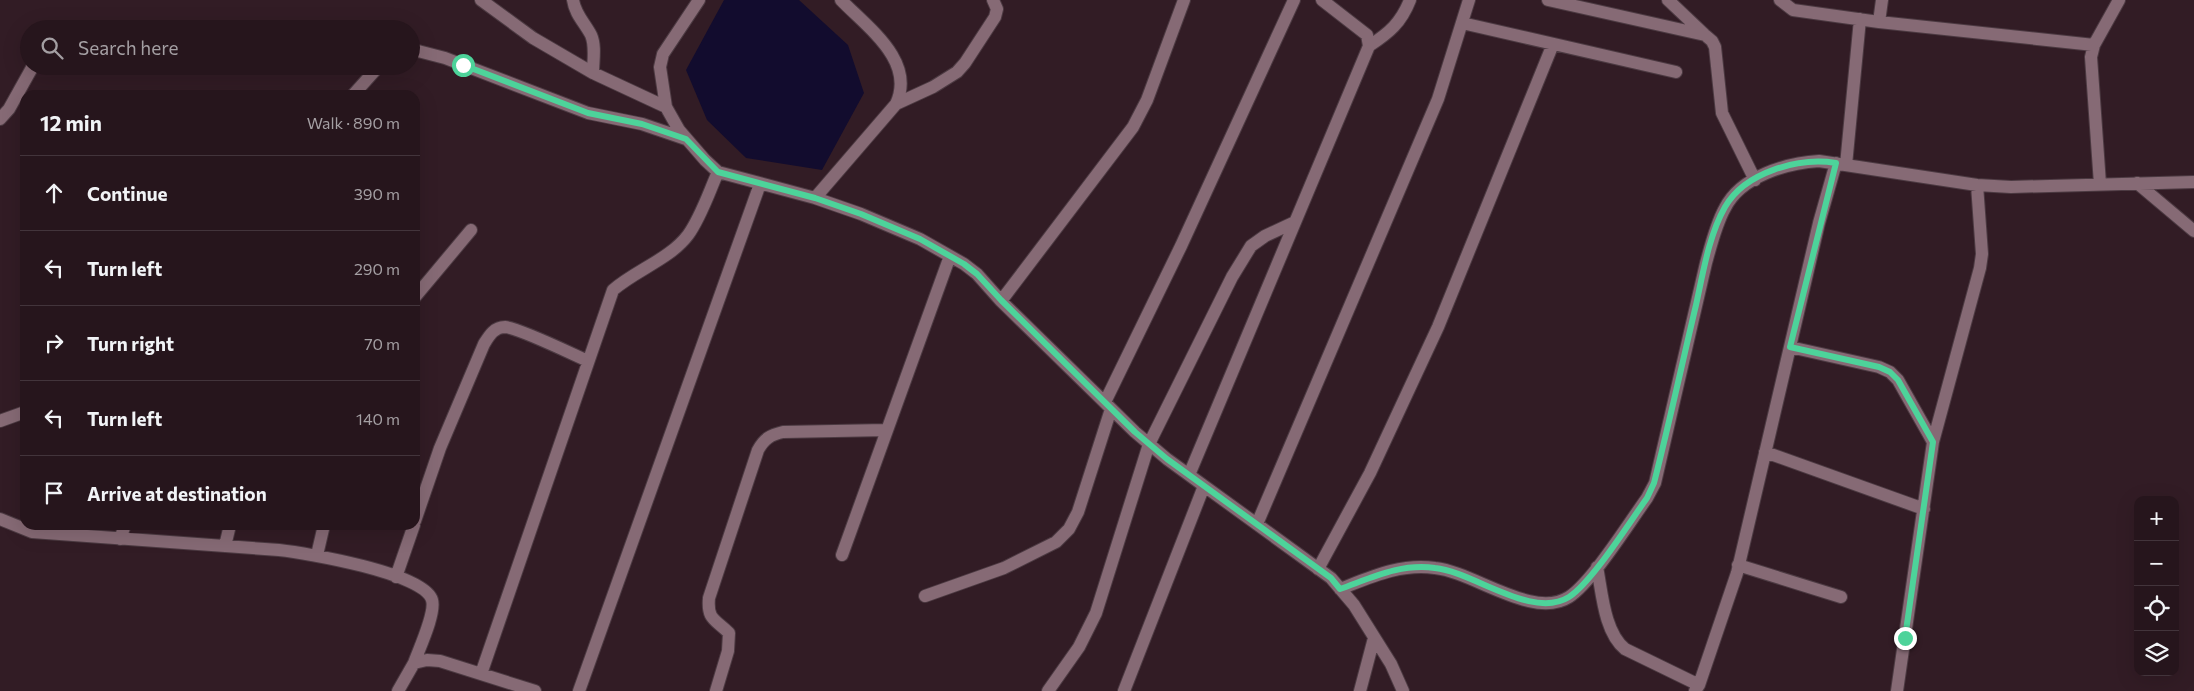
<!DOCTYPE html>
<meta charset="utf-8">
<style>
:root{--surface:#26151c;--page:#322229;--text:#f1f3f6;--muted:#a49fa3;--line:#42343b}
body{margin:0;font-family:Commissioner,sans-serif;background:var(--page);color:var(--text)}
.controls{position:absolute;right:15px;bottom:15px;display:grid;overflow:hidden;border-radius:10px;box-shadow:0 5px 20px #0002}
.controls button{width:45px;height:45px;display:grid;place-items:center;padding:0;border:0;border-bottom:1px solid var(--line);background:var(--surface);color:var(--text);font:25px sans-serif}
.stop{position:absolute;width:15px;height:15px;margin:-11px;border:4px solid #4dd39a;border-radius:50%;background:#fff}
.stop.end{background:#4dd39a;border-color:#fff;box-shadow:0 1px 5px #0008}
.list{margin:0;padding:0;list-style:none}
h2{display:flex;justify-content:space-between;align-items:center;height:65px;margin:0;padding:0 20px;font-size:21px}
h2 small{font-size:16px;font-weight:400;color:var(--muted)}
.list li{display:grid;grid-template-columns:32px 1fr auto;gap:15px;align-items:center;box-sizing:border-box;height:75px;padding:0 20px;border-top:1px solid var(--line)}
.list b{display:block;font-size:19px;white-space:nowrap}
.list em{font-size:16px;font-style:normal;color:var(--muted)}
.icon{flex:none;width:28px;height:28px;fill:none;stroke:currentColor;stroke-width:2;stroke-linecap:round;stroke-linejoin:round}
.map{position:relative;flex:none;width:2194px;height:691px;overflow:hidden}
.search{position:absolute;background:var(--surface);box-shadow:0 5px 20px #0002;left:20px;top:20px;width:400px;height:55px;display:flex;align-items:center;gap:12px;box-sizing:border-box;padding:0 18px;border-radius:28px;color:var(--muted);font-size:19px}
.panel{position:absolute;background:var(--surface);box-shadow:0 5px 20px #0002;left:20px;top:90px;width:400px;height:440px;border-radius:15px}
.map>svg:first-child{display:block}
.water{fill:#120c2e}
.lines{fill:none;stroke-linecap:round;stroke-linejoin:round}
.street-casing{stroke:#4c3a42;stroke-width:14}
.street{stroke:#866a75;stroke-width:12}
.route{stroke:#4dd39a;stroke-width:6}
</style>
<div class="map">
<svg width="2194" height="691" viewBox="0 0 2194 691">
<rect width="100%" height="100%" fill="#321c25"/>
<path class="water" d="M724 0H799L848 45 864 93 822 170 746 158 707 120 686 70Z"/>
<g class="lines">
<defs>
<path id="street" d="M481 0 533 38 593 73 666 107
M573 0C575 14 584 22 591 35 596 46 593 61 593 73
M699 0 663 54 660 67 666 107 679 130 705 160 718 172 815 198 861 214 920 239 964 264 977 274 1001 301 1135 432 1167 459 1331 578 1354 605 1391 664 1403 691
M1548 0 1705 35 1712 41 1715 47 1722 113 1755 180
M1668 0 1704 34
M1780 0 1793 10 1879 22 2094 45
M1879 22 1882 0
M1462 23 1676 72
M1369 46C1389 33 1401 23 1410 0
M411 52 418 51 445 58 588 113 642 124 686 139
M353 95 379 66
M896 104 933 87 957 72 965 63 995 17 997 9 993 0
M0 119 9 109 33 66
M1846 165 1860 19
M2137 183 2194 231
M2100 184 2091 57 2094 45 2119 0
M815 198 896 104C916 61 868 28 841 0
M415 297 471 230
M1001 301 1133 127 1147 100 1184 0
M1790 347 1879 367 1890 372 1898 380 1933 442
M1105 402 1181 246 1294 0
M0 421 25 412
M1765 452 1924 509
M1189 475 1369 46 1367 35 1322 0
M0 519 32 532 279 550C306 553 425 573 432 600 436 613 419 649 414 663
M415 521 440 448 484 344C489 336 494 327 505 327 519 328 572 354 588 361
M1257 524 1438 99 1469 0
M120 539 125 525
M225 546 230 525
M317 555 324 525
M842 555 950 256
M1738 565 1841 597
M1597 567C1602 592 1604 632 1625 649L1699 685
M1318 569 1370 473 1438 327 1553 44
M396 577 414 525
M1340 589C1371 577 1401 563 1435 568 1474 572 1533 620 1569 597 1592 582 1629 523 1647 498L1655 483 1706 263C1711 245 1716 224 1725 208 1741 176 1787 163 1819 161L1977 185 2011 187 2194 182
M925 596 1004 568 1056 542 1069 529 1078 512 1111 409
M481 674 613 290C636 270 670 259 688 235 701 217 709 192 718 172
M398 691 414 663 427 660 440 661 535 691
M579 691 760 184
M716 691 728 651 729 633C715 619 707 620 709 598L758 450C764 439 770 435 783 432L886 430
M1048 691 1079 647 1096 613 1149 444 1232 277 1251 246 1265 236 1295 222
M1124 691 1204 486
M1360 691 1374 638
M1695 691 1699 685 1737 573 1819 223 1836 163
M1897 691 1933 442 1980 268 1982 254 1977 185"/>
</defs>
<use href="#street" class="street-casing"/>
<use href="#street" class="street"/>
</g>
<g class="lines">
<path class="route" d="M463 65 588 113 642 124 686 139 718 172 815 198 861 214 920 239 964 264 977 274 1001 300 1135 432 1167 459 1331 578 1340 589C1371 578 1401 563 1435 568 1474 572 1532 620 1569 597 1592 582 1629 523 1647 498L1654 483C1669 424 1682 364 1696 305 1703 273 1709 235 1725 207 1745 172 1799 157 1836 163L1790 347 1879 367 1890 372 1898 380 1933 442 1905 638"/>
</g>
</svg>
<div class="controls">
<button>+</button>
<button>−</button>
<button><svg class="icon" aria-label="locate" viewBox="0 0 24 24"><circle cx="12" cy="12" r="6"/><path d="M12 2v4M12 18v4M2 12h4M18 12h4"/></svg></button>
<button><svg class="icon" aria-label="layers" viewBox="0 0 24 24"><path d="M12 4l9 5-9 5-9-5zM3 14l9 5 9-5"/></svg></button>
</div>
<div class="stop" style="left:463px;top:65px"></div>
<div class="stop end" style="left:1905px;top:638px"></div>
<div class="search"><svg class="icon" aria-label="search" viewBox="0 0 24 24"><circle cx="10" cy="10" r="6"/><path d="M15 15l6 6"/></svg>Search here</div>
<section class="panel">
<h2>12 min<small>Walk · 890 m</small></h2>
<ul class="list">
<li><svg class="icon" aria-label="ahead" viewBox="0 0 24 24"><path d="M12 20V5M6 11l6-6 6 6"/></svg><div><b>Continue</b></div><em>390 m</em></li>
<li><svg class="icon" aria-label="left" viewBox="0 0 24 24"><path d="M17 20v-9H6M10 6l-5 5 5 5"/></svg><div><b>Turn left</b></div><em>290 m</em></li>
<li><svg class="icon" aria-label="right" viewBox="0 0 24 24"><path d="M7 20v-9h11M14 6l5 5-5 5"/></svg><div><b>Turn right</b></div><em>70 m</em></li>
<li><svg class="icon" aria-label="left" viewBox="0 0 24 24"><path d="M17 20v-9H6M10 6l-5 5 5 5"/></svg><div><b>Turn left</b></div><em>140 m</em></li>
<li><svg class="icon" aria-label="arrive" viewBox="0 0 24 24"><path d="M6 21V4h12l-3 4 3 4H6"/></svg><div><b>Arrive at destination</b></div></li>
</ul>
</section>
</div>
